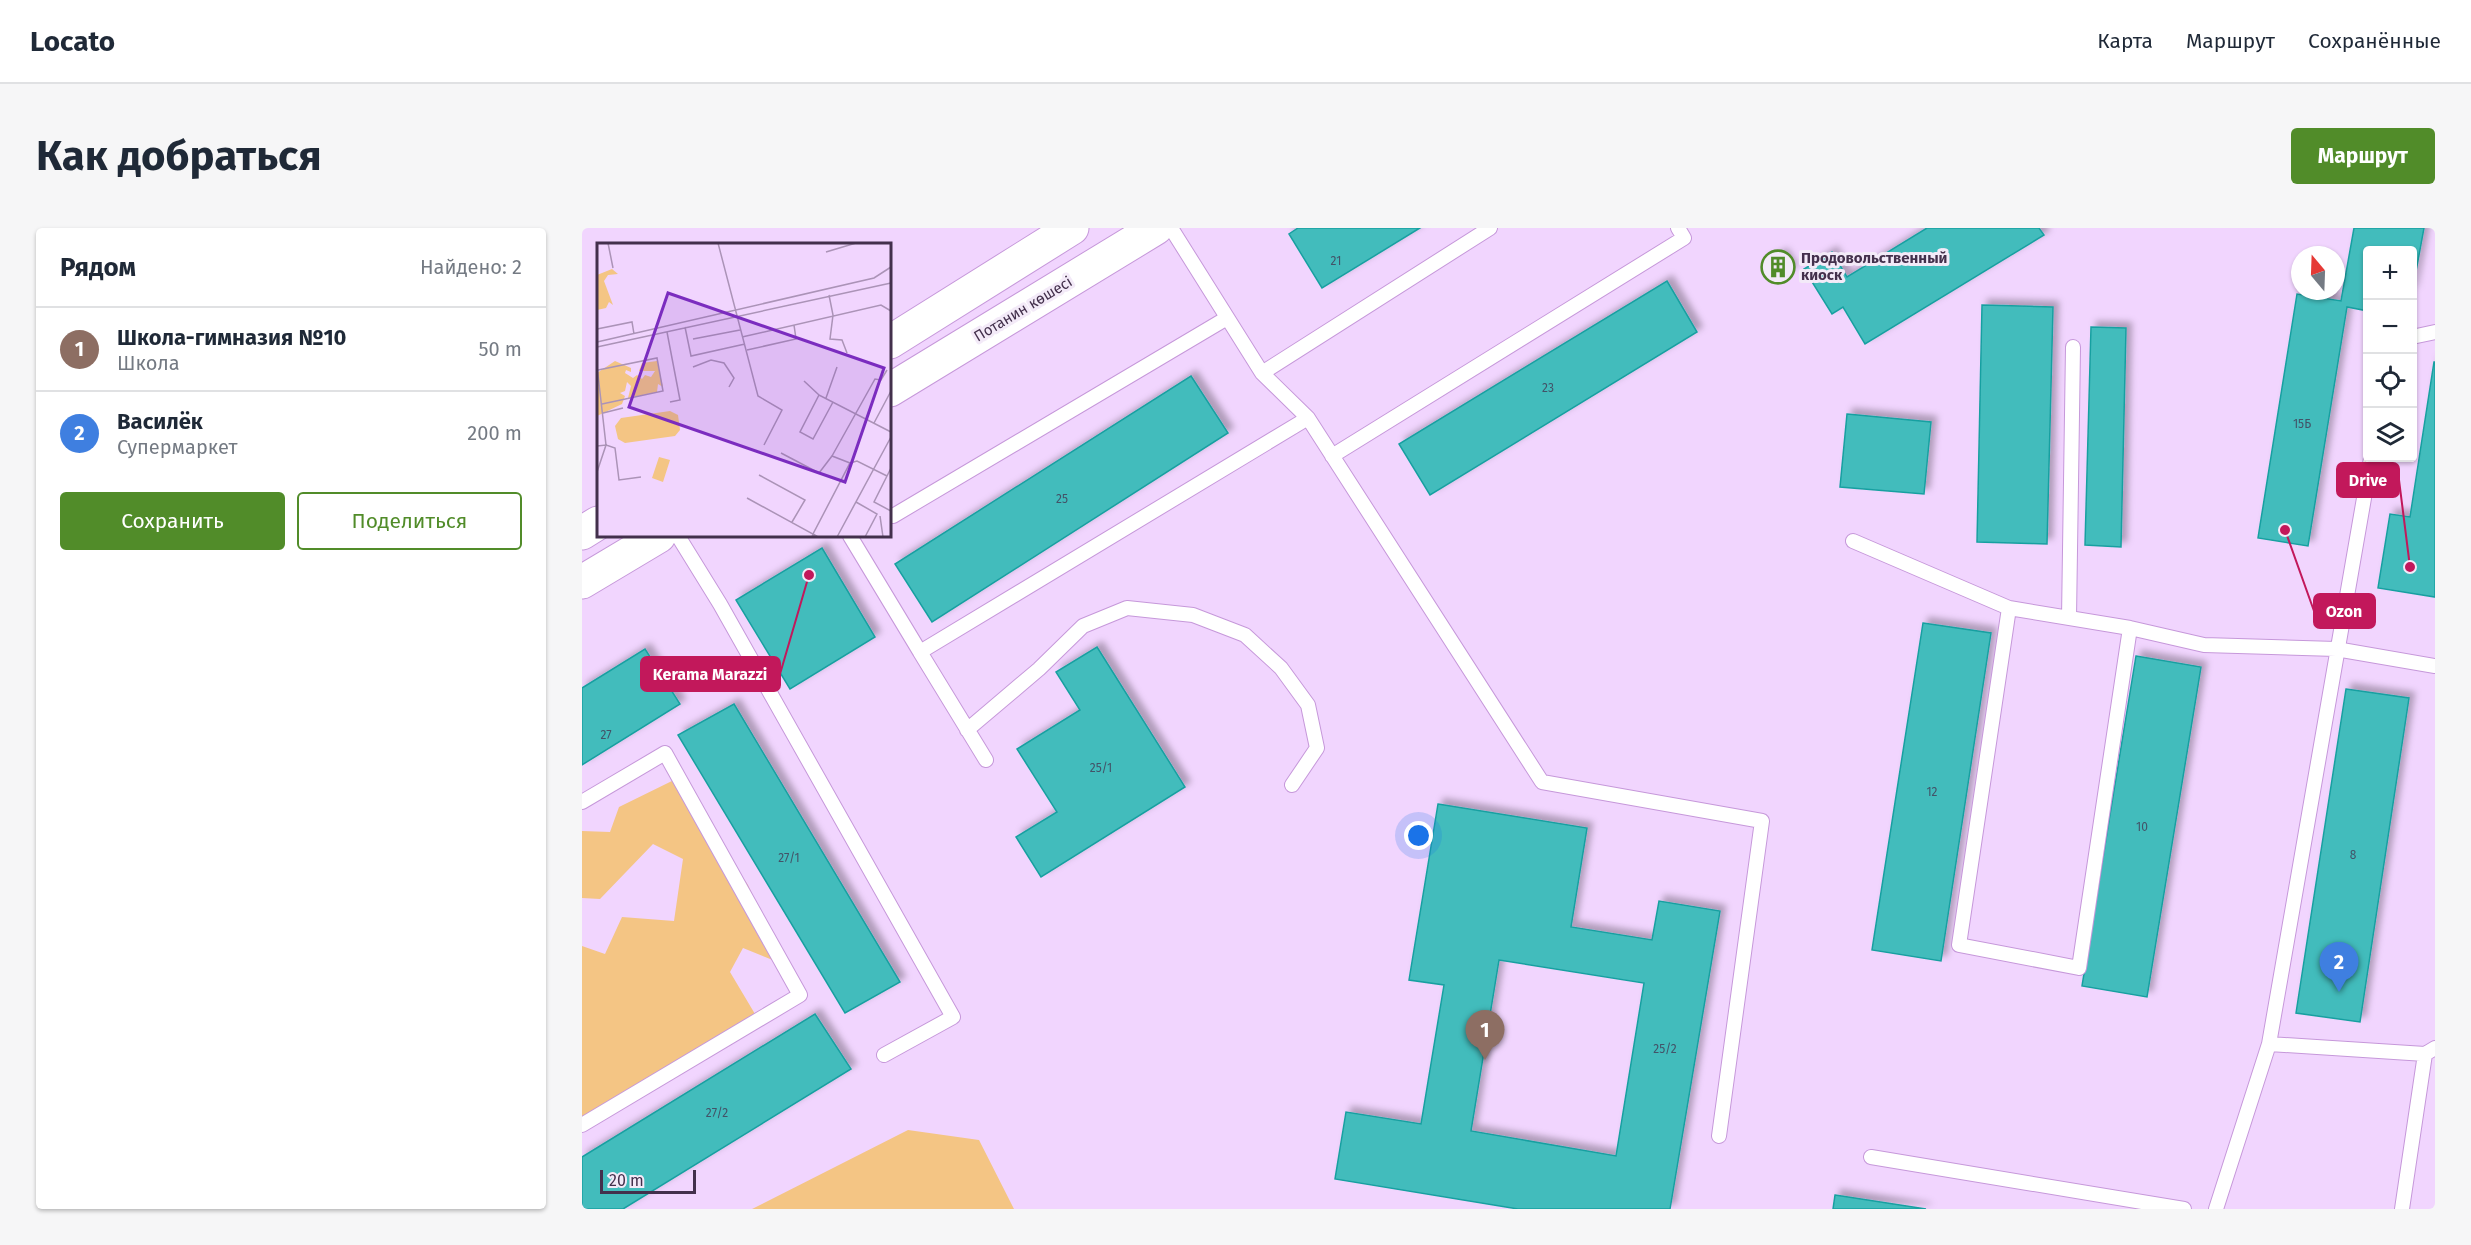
<!DOCTYPE html>
<html lang="ru">
<meta charset="utf-8">
<style>
:root{--surface:#fff;--page:#f6f6f7;--text:#1f2937;--muted:#747a83;--line:#e0e1e3;--accent:#518c29}
body{margin:0;font-family:"Fira Sans",sans-serif;background:var(--page);color:var(--text)}
.controls{position:absolute;right:18px;top:18px;display:grid;overflow:hidden;border-radius:6px;box-shadow:0 2px 4px #0004}
.controls button{width:54px;height:54px;display:grid;place-items:center;padding:0;border:0;border-bottom:2px solid var(--line);background:var(--surface);color:var(--text);font:30px sans-serif}
.compass{position:absolute;left:1709px;top:18px;width:54px;height:54px;border-radius:50%;background:var(--surface);box-shadow:0 2px 4px #0004;rotate:341deg}
.scale{position:absolute;left:18px;bottom:15px;width:96px;box-sizing:border-box;padding-left:6px;border:3px solid #43304c;border-top:0;font-size:16px;line-height:21px;white-space:nowrap;color:#43304c;-webkit-text-stroke:4px #f3eaf8;paint-order:stroke}
.you{position:absolute;left:837px;top:608px;width:21px;height:21px;margin:-15px;border:4px solid #fff;border-radius:50%;background:#1a73e8;box-shadow:0 0 0 9px #1a73e833}
.badge{display:grid;place-items:center;width:39px;height:39px;border-radius:50%;background:var(--accent);color:#fff;font-size:20px;font-weight:700}
.pin{position:absolute;translate:-50% -50px;filter:drop-shadow(0 2px 3px #0008)}
.pin::after{content:'';position:absolute;top:32px;width:21px;height:18px;background:inherit;clip-path:polygon(0 0,100% 0,50% 100%)}
.list{margin:0;padding:0;list-style:none}
h2{display:flex;justify-content:space-between;align-items:center;height:78px;margin:0;padding:0 24px;font-size:26px}
h2 small{font-size:20px;font-weight:400;color:var(--muted)}
.list li{display:grid;grid-template-columns:39px 1fr auto;gap:18px;align-items:center;box-sizing:border-box;height:84px;padding:0 24px;border-top:2px solid var(--line)}
.list b{display:block;font-size:22px;white-space:nowrap}
.list p{margin:0;font-size:20px;white-space:nowrap;color:var(--muted)}
.list em{font-size:20px;font-style:normal;color:var(--muted)}
.actions{display:flex;gap:12px;padding:18px 24px}
.actions a{flex:1;padding:14px 0;border:2px solid var(--accent);border-radius:6px;text-align:center;font-size:21px;color:var(--accent)}
.actions .main{background:var(--accent);color:#fff}
.icon{flex:none;width:33px;height:33px;fill:none;stroke:currentColor;stroke-width:2;stroke-linecap:round;stroke-linejoin:round}
.map{position:relative;flex:none;width:1853px;height:981px;overflow:hidden;border-radius:6px}
header{display:flex;align-items:center;gap:36px;box-sizing:border-box;height:84px;padding:0 30px;background:var(--surface);border-bottom:2px solid var(--line)}
header strong{font-size:28px}
nav{display:flex;gap:33px;margin-inline-start:auto;font-size:21px}
.intro{display:flex;align-items:center;justify-content:space-between;box-sizing:border-box;height:144px;padding:0 36px}
h1{margin:0;font-size:42px}
.button{padding:15px 27px;border-radius:6px;background:var(--accent);color:#fff;font-size:21px;font-weight:700}
main{display:flex;gap:36px;padding:0 36px}
aside{flex:1;background:var(--surface);border-radius:6px;box-shadow:0 2px 4px #0004}
.map>svg:first-child{display:block}
.green{fill:#f4c584}
.building{fill:#43bcbc;stroke:#19a0a1;stroke-width:1.5;fill-rule:evenodd;filter:url(#shadow)}
.lines{fill:none;stroke-linecap:round;stroke-linejoin:round}
.lane-casing{stroke:#c698da;stroke-width:16}
.secondary-casing{stroke:#c698da;stroke-width:35}
.lane{stroke:#fff;stroke-width:14}
.secondary{stroke:#fff;stroke-width:33}
.labels{text-anchor:middle;stroke-width:6;stroke-linejoin:round;paint-order:stroke}
.number-label{font-size:12px;fill:#435368}
.poi-label{font-size:15px;font-weight:bold;fill:#43304c;stroke:#f3eaf8;text-anchor:start}
.street-label{font-size:15px;fill:#43304c;stroke:#f3eaf8}
.inset-road{fill:none;stroke:#ab93b7;stroke-width:1.5}
.view{fill:#7b2cbf;fill-opacity:0.15;stroke:#7b2cbf;stroke-width:3}
.inset-edge{fill:none;stroke:#43304c;stroke-width:3}
.leader{fill:none;stroke:#c2185b;stroke-width:2}
.callout-dot{fill:#c2185b;stroke:#f3eaf8;stroke-width:2}
.callout{fill:#c2185b;stroke:#c2185b;stroke-width:2}
.callout-label{font-size:16px;text-anchor:middle;font-weight:bold;fill:#fff}
</style>
<header>
<strong>Locato</strong>
<nav><a>Карта</a><a>Маршрут</a><a>Сохранённые</a></nav>
</header>
<div class="intro"><h1>Как добраться</h1><a class="button">Маршрут</a></div>
<main>
<aside>
<h2>Рядом<small>Найдено: 2</small></h2>
<ul class="list">
<li><span class="badge" style="background:#8d6e63">1</span><div><b>Школа-гимназия №10</b><p>Школа</p></div><em>50 m</em></li>
<li><span class="badge" style="background:#3f7fe0">2</span><div><b>Василёк</b><p>Супермаркет</p></div><em>200 m</em></li>
</ul>
<div class="actions"><a class="main">Сохранить</a><a>Поделиться</a></div>
</aside>
<div class="map">
<svg width="1853" height="981" viewBox="0 0 1853 981">
<defs>
<filter id="shadow"><feDropShadow dx="5.5" dy="-5.5" stdDeviation="3" flood-color="#0004"/></filter>
</defs>
<rect width="100%" height="100%" fill="#f1d5fe"/>
<path class="green" d="M94 551 166 657 203 737 161 720 148 744 173 786 0 891V718L23 726 40 689 92 693 101 631 71 616 18 671 0 670V603L28 604 37 579Z
M326 902 397 912 432 981H170Z"/>
<path class="building" d="M716 0H838L740 60 707 6Z
M1345 0H1457L1462 7 1283 116 1261 79 1250 86 1222 41 1250 24 1265 49Z
M1772 0H1842L1830 65V22H1786V83L1765 79 1726 318 1676 310 1715 66 1759 73Z
M1200 26 1210 42 1191 53 1182 36Z
M1085 53 1115 104 848 267 817 216Z
M1400 77 1471 79 1465 316 1395 314Z
M1509 99 1544 100 1539 319 1503 317Z
M1852 134H1853V369L1796 360 1808 286 1828 289Z
M609 148 646 205 350 394 313 336Z
M1265 186 1349 194 1342 266 1258 259Z
M240 320 293 409 208 461 154 372Z
M1341 395 1409 405 1359 733 1290 722Z
M515 419 603 559 459 649 434 609 475 584 435 521 498 482 474 444Z
M63 421 98 476 0 537V460Z
M1554 428 1619 439 1565 769 1500 758Z
M1764 461 1827 470 1778 794 1714 785Z
M152 476 318 754 263 785 96 507Z
M856 576 1005 600 989 699 1070 712 1077 673 1138 683 1088 981H936L753 951 764 884 839 896 862 757 827 752ZM917 732 1062 755 1034 928 889 903Z
M233 786 269 841 41 981H0V929Z
M1253 967 1344 981H1251Z"/>
<g class="lines">
<defs>
<path id="lane" d="M589 0 680 145 726 190 960 554 1180 593 1137 908
M1830 109 1853 104
M680 145 908 0
M750 228 1102 10 1096 0
M311 288 645 90
M96 308 138 376 371 789 302 827
M268 308 338 424 726 190
M1271 313 1427 380
M1487 390 1491 119
M1548 400 1497 740 1377 717 1427 380 1548 400 1622 417 1754 421 1853 438
M338 424 404 532
M385 502 457 441 501 398 545 380 611 387 663 407 699 440 726 477 735 520 710 557
M0 574 83 525 218 767 0 897
M1687 816 1789 230
M1289 929 1602 981
M1634 981 1687 816 1843 826
M1820 981 1843 826 1853 820"/>
<path id="secondary" d="M308 114 490 0
M308 162 574 0
M0 305 16 295
M0 354 77 308"/>
</defs>
<use href="#lane" class="lane-casing"/>
<use href="#secondary" class="secondary-casing"/>
<use href="#lane" class="lane"/>
<use href="#secondary" class="secondary"/>
</g>
<defs>
<symbol id="building-ring" viewBox="-11 -11 22 22"><circle r="9.5" fill="#f3eaf8" stroke="#518c29" stroke-width="1.5"/><path d="M-4-6H4V6H1V3H-1V6H-4ZM-2.5-4.3h1.7v1.8h-1.7ZM.8-4.3h1.7v1.8H.8ZM-2.5-1h1.7V.8h-1.7ZM.8-1h1.7V.8H.8Z" fill="#518c29"/></symbol>
</defs>
<g fill-rule="evenodd">
<use href="#building-ring" x="1177" y="20" width="38" height="38"/>
</g>
<g class="labels">
<g class="number-label">
<text x="754" y="37">21</text>
<text x="966" y="164">23</text>
<text x="1720" y="200">15Б</text>
<text x="480" y="275">25</text>
<text x="24" y="511">27</text>
<text x="519" y="544">25/1</text>
<text x="1350" y="568">12</text>
<text x="1560" y="603">10</text>
<text x="1771" y="631">8</text>
<text x="207" y="634">27/1</text>
<text x="1083" y="825">25/2</text>
<text x="135" y="889">27/2</text>
</g>
<g class="poi-label">
<text x="1219" y="35">Продовольственный<tspan x="1219" dy="17">киоск</tspan></text>
</g>
<g class="street-label">
<text transform="translate(441 81) rotate(-31)" y="5">Потанин көшесі</text>
</g>
</g>
<g transform="translate(15 15)">
<rect width="294" height="294" fill="#f1d5fe"/>
<path d="M15 26 21 31 11 32 7 38 16 62 12 59 9 65 0 67V32ZM18 118 34 125V129L29 127 28 130 36 135 40 132 45 136 48 132 54 134 58 128H42L45 120 60 118 66 144 61 141 60 149 31 155 34 143 30 139 28 148 23 150 28 153 25 161 0 173V130ZM73 168 81 172 83 187 78 193 28 200 21 196 18 183 24 175ZM62 214 73 217 66 239 55 235Z" fill="#f4c584"/>
<path class="inset-road" d="M11 0 16 25M121 0 161 153 185 167 167 202M229 9 259 0M232 52 236 72 233 96 245 97 250 110M88 84 94 113 148 101M0 86 35 79 37 91M70 89 83 157 73 159M145 94 284 62 294 68M96 96 143 87M0 99 277 35 294 24M0 104 294 40M150 107 199 96 197 82M0 123 9 202 18 205 22 237 44 234M96 124 114 117 127 120 137 135 132 144M1 127 60 115 66 148 5 161M207 138 222 152M229 155 240 124M236 159 216 196 203 189 222 152 294 189M6 170 26 165M277 180 294 148M0 203 9 202 0 229M184 210 222 230 235 213 253 220M235 213 278 136 284 137 290 127M294 225 277 259 294 268M162 232 208 257 195 279M150 255 216 291 215 294M259 259 280 271 268 294M283 273 286 294M221 294 216 291 253 220 260 218 290 233M240 294 294 194"/>
<path class="view" d="M71 50 287 125 248 239 32 164Z"/>
<rect width="294" height="294" class="inset-edge"/>
</g>
<path class="leader" d="M1828 339L1817 252M1703 302L1732 383M227 347L198 446"/>
<g class="callout-dot">
<circle cx="1828" cy="339" r="6"/>
<circle cx="1703" cy="302" r="6"/>
<circle cx="227" cy="347" r="6"/>
</g>
<g class="callout">
<rect x="1755" y="235" width="62" height="34" rx="6"/>
<rect x="1732" y="366" width="61" height="34" rx="6"/>
<rect x="59" y="429" width="139" height="34" rx="6"/>
</g>
<g class="callout-label">
<text x="1786" y="258">Drive</text>
<text x="1762" y="389">Ozon</text>
<text x="128" y="452">Kerama Marazzi</text>
</g>
</svg>
<div class="controls">
<button>+</button>
<button>−</button>
<button><svg class="icon" aria-label="locate" viewBox="0 0 24 24"><circle cx="12" cy="12" r="6"/><path d="M12 2v4M12 18v4M2 12h4M18 12h4"/></svg></button>
<button><svg class="icon" aria-label="layers" viewBox="0 0 24 24"><path d="M12 4l9 5-9 5-9-5zM3 14l9 5 9-5"/></svg></button>
</div>
<svg class="compass" viewBox="-18 -18 36 36"><path d="M0-13l5 13h-10z" fill="#e53935"/><path d="M0 13l5-13h-10z" fill="#747a83"/></svg>
<div class="scale">20 m</div>
<div class="you"></div>
<div class="pin badge" style="left:903px;top:832px;background:#8d6e63">1</div>
<div class="pin badge" style="left:1757px;top:764px;background:#3f7fe0">2</div>
</div>
</main>
